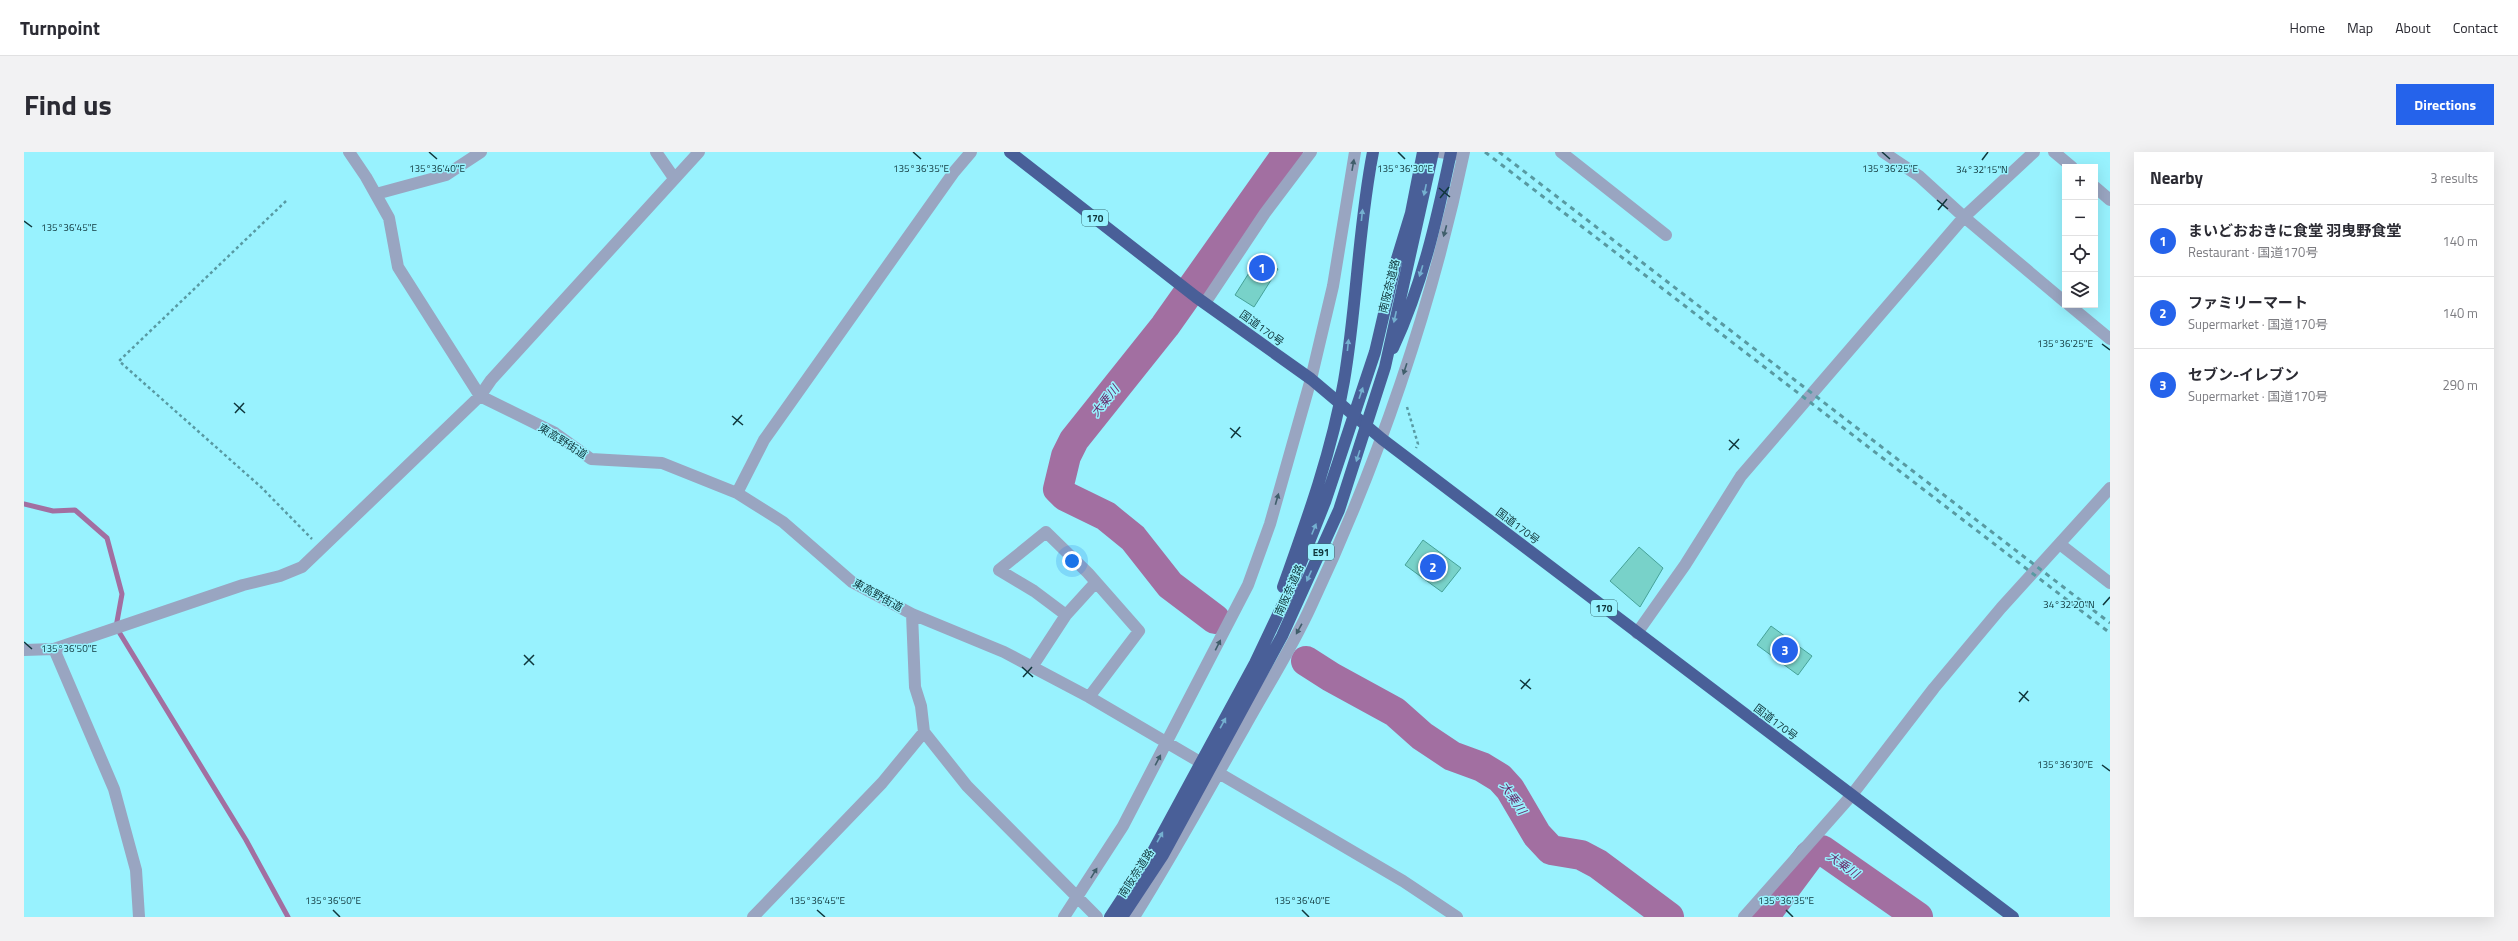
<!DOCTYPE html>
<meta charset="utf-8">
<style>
:root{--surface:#fff;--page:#f2f2f3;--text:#2b2b33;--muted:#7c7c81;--line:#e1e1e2;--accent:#2563eb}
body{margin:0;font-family:"Titillium Web","Noto Sans JP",sans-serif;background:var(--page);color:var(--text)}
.controls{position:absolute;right:12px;top:12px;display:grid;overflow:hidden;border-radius:0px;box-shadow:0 4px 16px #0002}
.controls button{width:36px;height:36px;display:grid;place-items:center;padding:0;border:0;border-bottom:1px solid var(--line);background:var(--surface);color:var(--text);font:20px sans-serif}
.you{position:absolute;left:1048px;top:409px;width:14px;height:14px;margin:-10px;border:3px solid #fff;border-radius:50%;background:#1a73e8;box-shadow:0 0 0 6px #1a73e833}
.badge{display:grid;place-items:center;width:26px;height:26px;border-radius:50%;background:var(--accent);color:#fff;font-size:13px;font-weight:700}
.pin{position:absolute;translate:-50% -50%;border:2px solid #fff;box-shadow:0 1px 4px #0006}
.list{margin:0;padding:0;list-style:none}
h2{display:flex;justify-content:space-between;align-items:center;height:52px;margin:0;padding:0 16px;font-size:17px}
h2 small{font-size:13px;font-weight:400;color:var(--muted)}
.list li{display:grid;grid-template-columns:26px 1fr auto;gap:12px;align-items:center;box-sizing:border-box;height:72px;padding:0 16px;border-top:1px solid var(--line)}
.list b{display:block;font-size:15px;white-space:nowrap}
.list p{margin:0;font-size:13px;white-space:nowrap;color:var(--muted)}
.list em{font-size:13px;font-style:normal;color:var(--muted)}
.icon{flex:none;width:22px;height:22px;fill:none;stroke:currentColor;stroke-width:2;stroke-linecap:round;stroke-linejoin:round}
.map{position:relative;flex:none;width:2086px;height:765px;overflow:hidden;border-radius:0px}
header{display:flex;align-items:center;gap:24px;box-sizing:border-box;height:56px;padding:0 20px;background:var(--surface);border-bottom:1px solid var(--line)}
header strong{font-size:19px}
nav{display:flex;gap:22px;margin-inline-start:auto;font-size:14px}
.intro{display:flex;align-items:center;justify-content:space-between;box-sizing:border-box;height:96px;padding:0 24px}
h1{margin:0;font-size:28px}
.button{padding:10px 18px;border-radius:0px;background:var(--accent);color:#fff;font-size:14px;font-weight:700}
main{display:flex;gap:24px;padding:0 24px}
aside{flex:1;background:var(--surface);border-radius:0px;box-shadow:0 4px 16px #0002}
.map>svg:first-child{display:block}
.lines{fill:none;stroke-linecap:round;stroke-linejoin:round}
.stream{stroke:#a26fa1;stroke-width:5}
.river{stroke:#a26fa1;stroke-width:30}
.building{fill:#78d2c9;stroke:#46a299}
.path{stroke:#589aa3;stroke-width:2.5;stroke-dasharray:3 3;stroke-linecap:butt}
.minor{stroke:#99a5c1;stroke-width:12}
.highway{stroke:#495f98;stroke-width:12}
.rail{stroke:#589aa2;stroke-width:3;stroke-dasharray:5 5;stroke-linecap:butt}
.highway-bridge{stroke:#495f98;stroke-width:12}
.oneway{fill:#405e6b}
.oneway2{fill:#74b0d0}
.ticks{fill:none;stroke:#10373c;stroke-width:1.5}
.labels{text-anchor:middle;stroke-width:3;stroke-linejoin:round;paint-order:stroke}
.shield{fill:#98f2fe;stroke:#396f76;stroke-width:1}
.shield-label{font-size:10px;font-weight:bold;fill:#10373c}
.street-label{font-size:11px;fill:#10373c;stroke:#98f2fe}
.water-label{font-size:12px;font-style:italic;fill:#6a2a6b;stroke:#98f2fe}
.ticks-label{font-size:10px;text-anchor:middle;fill:#10373c;stroke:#98f2fe;stroke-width:3;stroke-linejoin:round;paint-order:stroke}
</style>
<header>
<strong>Turnpoint</strong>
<nav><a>Home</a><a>Map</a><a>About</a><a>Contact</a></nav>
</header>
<div class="intro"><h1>Find us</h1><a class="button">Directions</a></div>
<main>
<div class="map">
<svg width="2086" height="765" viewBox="0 0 2086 765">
<rect width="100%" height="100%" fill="#98f2fe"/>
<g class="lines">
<path class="stream" d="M0 352 29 359 51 358 83 386 98 442 92 475 222 688 264 765"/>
<path class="river" d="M1191 467 1146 433 1109 386 1082 364 1041 344 1034 337 1042 304 1050 288 1141 174 1264 0
M1282 509 1307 525 1371 560 1398 584 1428 604 1458 615 1476 626 1486 637 1513 683 1527 698 1557 703 1574 712 1645 765
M1740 765 1786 703 1798 698 1894 765"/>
</g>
<path class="building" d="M1235 105 1254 117 1230 155 1211 143Z
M1399 388 1437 416 1418 440 1381 413Z
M1615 395 1639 416 1616 455 1586 429Z
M1747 474 1788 504 1774 523 1733 493Z"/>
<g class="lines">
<path class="path" d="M262 49 95 209 237 335 288 387
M1383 255 1394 292 1392 296"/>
<path class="minor" d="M325 0 342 25 365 66 374 115 456 244 531 281 567 307 638 311 713 341 759 370 828 430 888 462 980 500 1065 545 1379 729 1433 765
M632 0 650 26
M1416 0 1436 3
M1537 0 1642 83
M1859 0 1895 24 1940 65 2041 150
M2030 0 2048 15
M2071 35 2086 48
M352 42 422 23 457 0
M1181 151 1241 61 1287 0
M2045 153 2086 187
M713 341 740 288 930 20 947 0
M2037 393 2086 431
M888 462 891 535 897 554 900 580 943 634 1073 765
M1042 463 1010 439 975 418 1022 380 1064 421 1115 479 1065 545
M1613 481 1661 413 1717 324 1940 65 2010 0
M30 497 90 637 112 718 115 765
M0 498 30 497 219 433 256 424 278 415 456 244 467 228 675 0
M1008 515 1042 463 1072 430
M729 765 858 631 900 580
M1040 765 1099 674 1224 433 1246 372 1287 227 1309 134 1331 0
M1110 765C1149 703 1184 639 1220 576 1242 536 1268 496 1287 454 1354 312 1408 154 1440 0
M1720 765 1827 644 1910 536 1977 456 2086 336"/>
<path class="highway" d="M986 0 1172 145 1287 227 1358 287 1989 765"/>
<path class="rail" d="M1461 0 2086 481
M1475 0 2086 471"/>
<path class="highway-bridge" d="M1369 196C1398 134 1413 67 1427 0
M1259 435C1283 368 1308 299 1320 229 1333 153 1334 76 1349 0
M1086 765 1128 701 1231 511 1268 433 1301 350 1351 200 1372 110 1387 61 1399 0
M1098 765 1139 703 1258 484 1315 358 1361 215 1409 0"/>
</g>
<defs><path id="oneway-solid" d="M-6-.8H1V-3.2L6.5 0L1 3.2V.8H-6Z"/></defs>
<g class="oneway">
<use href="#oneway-solid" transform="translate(1329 13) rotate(-80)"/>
<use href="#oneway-solid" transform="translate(1421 79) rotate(105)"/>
<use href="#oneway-solid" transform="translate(1381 217) rotate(108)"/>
<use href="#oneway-solid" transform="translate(1253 347) rotate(-74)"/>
<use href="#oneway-solid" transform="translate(1275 477) rotate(119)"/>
<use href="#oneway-solid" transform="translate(1194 493) rotate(-63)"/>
<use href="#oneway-solid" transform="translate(1134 608) rotate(-62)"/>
<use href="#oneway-solid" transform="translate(1070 721) rotate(-58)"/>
</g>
<g class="oneway2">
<use href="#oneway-solid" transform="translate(1401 38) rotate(102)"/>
<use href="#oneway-solid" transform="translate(1338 63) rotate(-84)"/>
<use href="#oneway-solid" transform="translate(1397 119) rotate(107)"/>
<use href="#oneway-solid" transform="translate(1371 165) rotate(102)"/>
<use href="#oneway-solid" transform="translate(1324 193) rotate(-84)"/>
<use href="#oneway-solid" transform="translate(1337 241) rotate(-71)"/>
<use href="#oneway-solid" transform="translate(1334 304) rotate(108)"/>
<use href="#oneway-solid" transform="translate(1290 377) rotate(-68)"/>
<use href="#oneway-solid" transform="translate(1285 424) rotate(114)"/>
<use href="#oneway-solid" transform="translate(1199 571) rotate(-61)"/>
<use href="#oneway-solid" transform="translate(1136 685) rotate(-61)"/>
</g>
<path class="ticks" d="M405 0 413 7M889 0 897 7M1374 0 1381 7M1858 0 1866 7M1958 8 1964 0M1415 36 1426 45M1416 46 1425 35M1913 48 1924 57M1914 58 1923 47M0 69 8 75M2078 192 2086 198M210 251 221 261M211 261 220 251M708 264 719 273M709 273 718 263M1206 276 1217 285M1207 286 1216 275M1705 288 1715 297M1705 298 1715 287M2079 453 2086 445M0 490 8 497M500 503 510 513M500 513 510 503M998 515 1009 525M999 525 1008 515M1496 528 1507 537M1497 537 1506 527M1995 540 2005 549M1995 550 2004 539M2078 613 2086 619M309 758 316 765M793 758 801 765M1278 758 1285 765M1762 758 1769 765"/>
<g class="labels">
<g class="shield">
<rect x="1058" y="58" width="26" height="16" rx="3"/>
<rect x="1284" y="392" width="26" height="16" rx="3"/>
<rect x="1567" y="448" width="26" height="16" rx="3"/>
</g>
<g class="shield-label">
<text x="1071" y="70">170</text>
<text x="1297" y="404">E91</text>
<text x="1580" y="460">170</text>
</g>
<g class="street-label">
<text transform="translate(1365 134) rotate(-76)" y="4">南阪奈道路</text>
<text transform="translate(1238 176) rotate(36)" y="4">国道170号</text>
<text transform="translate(539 289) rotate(32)" y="4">東高野街道</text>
<text transform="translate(1494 374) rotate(37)" y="4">国道170号</text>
<text transform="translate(1265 438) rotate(-66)" y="4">南阪奈道路</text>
<text transform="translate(854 443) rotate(29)" y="4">東高野街道</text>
<text transform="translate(1752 570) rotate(37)" y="4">国道170号</text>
<text transform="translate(1112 721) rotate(-57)" y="4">南阪奈道路</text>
</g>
<g class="water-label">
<text transform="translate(1081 249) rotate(-51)" y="4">大乗川</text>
<text transform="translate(1489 646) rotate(56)" y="4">大乗川</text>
<text transform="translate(1819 713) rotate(35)" y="4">大乗川</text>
</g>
</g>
<g class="ticks-label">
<text x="413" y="20">135°36'40"E</text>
<text x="897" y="20">135°36'35"E</text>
<text x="1381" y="20">135°36'30"E</text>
<text x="1866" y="20">135°36'25"E</text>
<text x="1958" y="21">34°32'15"N</text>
<text x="45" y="79">135°36'45"E</text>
<text x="2041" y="195">135°36'25"E</text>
<text x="2045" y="456">34°32'20"N</text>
<text x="45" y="500">135°36'50"E</text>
<text x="2041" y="616">135°36'30"E</text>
<text x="309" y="752">135°36'50"E</text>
<text x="793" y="752">135°36'45"E</text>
<text x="1278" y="752">135°36'40"E</text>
<text x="1762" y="752">135°36'35"E</text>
</g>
</svg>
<div class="controls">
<button>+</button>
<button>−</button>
<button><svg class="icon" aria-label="locate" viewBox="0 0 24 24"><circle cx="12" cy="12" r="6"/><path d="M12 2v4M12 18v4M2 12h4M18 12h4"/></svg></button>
<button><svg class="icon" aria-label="layers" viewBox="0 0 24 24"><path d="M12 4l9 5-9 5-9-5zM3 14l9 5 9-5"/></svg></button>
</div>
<div class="you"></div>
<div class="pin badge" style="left:1238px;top:116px">1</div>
<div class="pin badge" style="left:1409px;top:415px">2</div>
<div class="pin badge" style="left:1761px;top:498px">3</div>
</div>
<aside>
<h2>Nearby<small>3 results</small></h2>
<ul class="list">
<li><span class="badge">1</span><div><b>まいどおおきに食堂 羽曳野食堂</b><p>Restaurant · 国道170号</p></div><em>140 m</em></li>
<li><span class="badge">2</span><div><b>ファミリーマート</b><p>Supermarket · 国道170号</p></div><em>140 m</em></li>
<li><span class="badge">3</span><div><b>セブン-イレブン</b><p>Supermarket · 国道170号</p></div><em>290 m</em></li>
</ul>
</aside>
</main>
